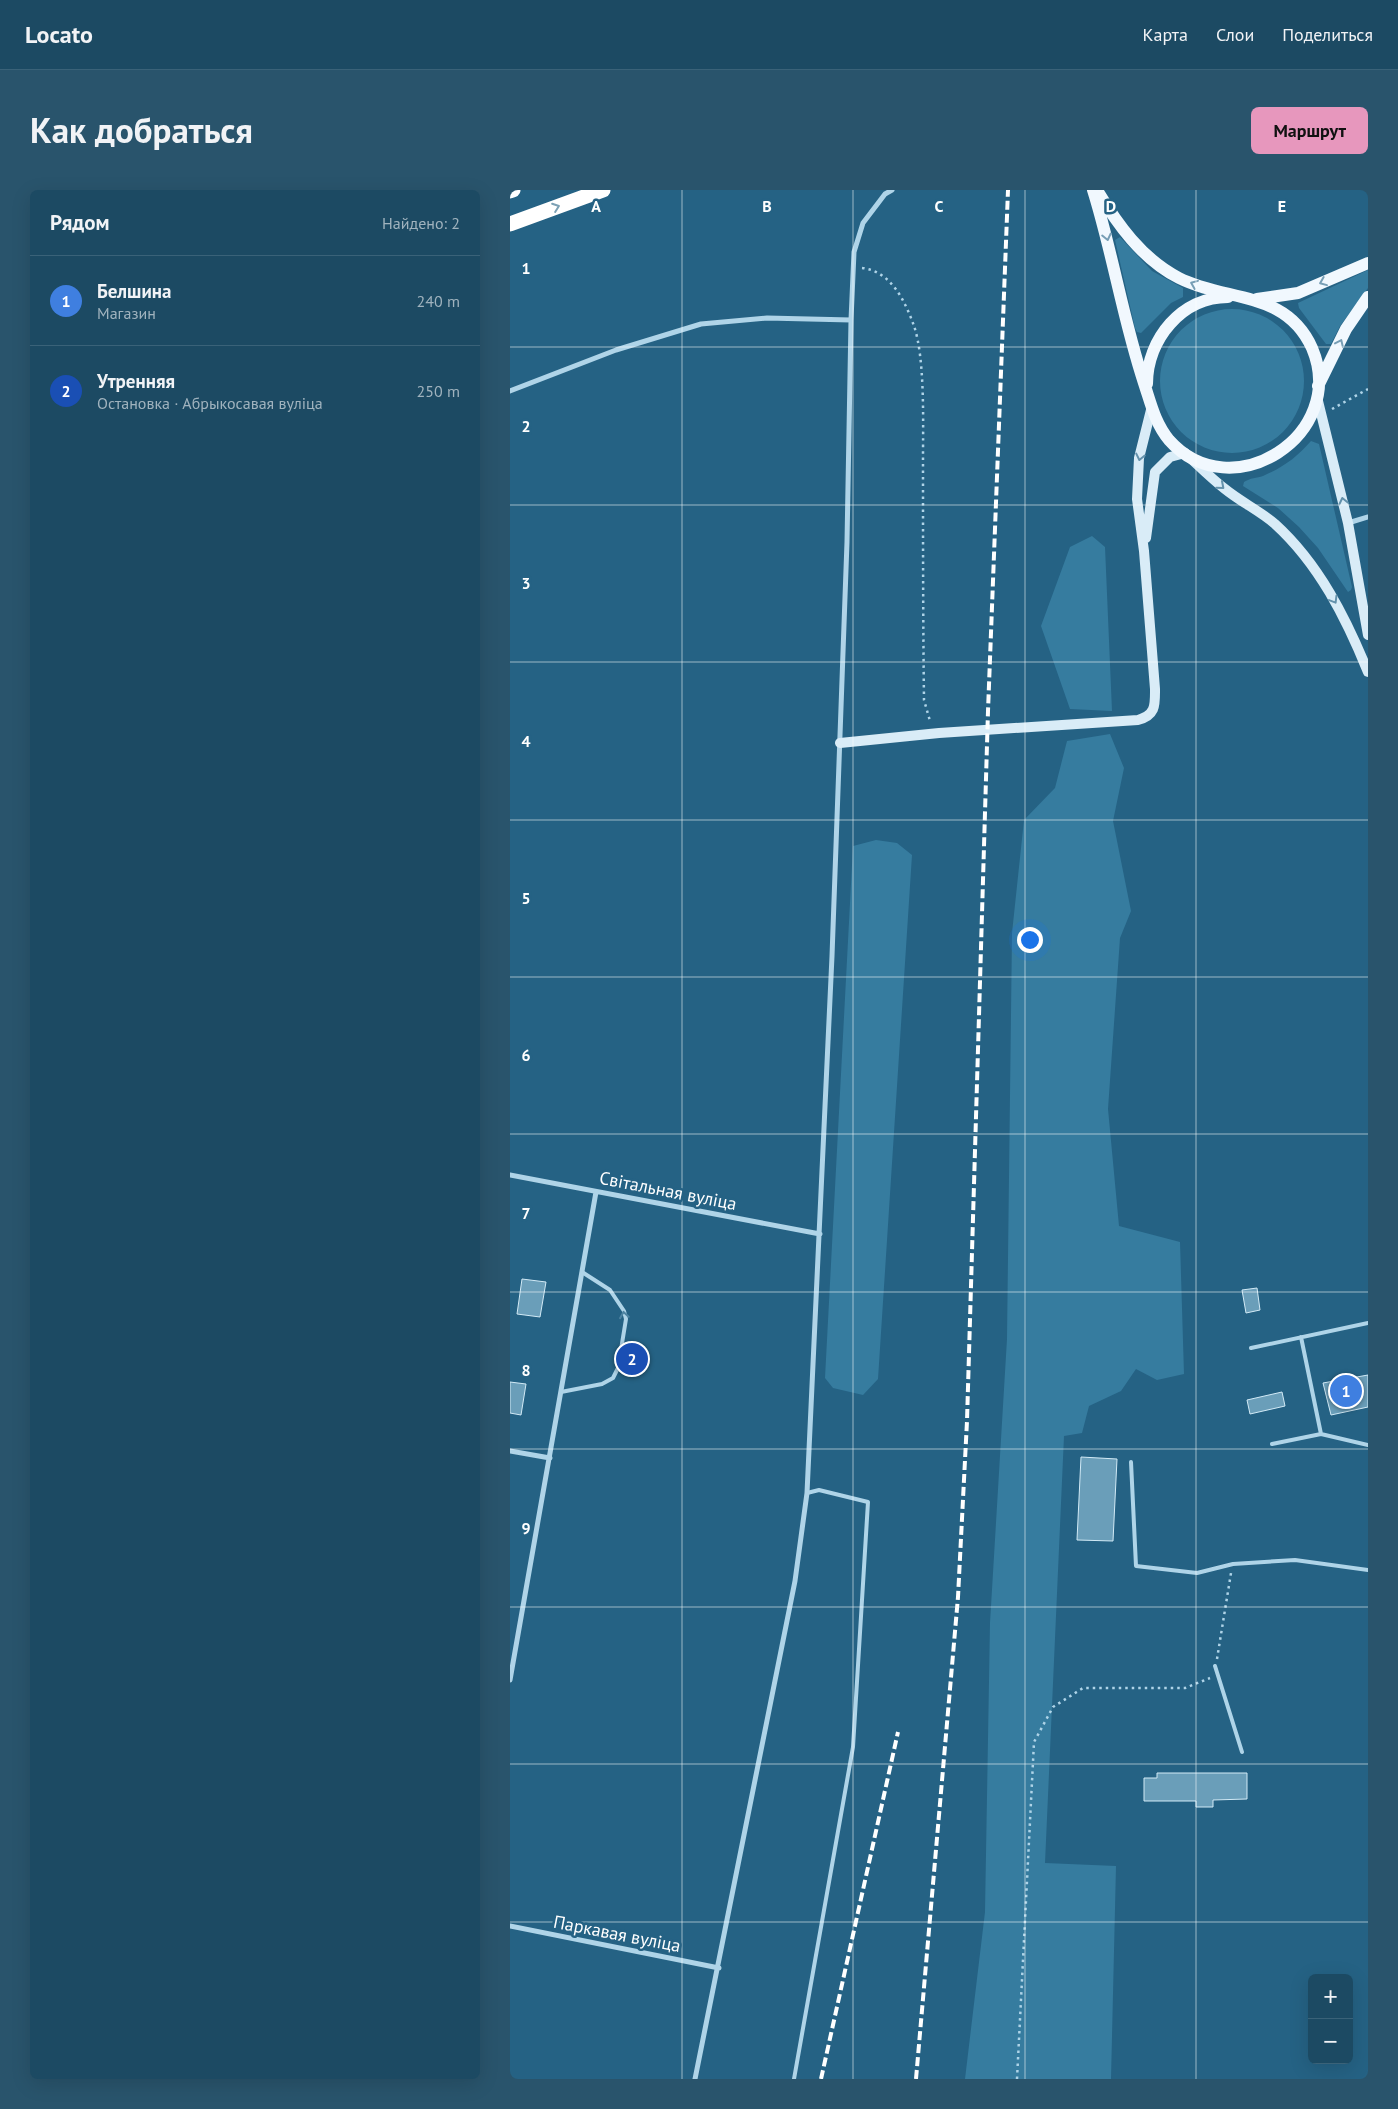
<!DOCTYPE html>
<html lang="ru">
<meta charset="utf-8">
<style>
:root{--surface:#1c4a63;--page:#29546c;--text:#f1f3f6;--muted:#a0b3be;--line:#3a6278;--accent:#e797bd}
body{margin:0;font-family:"PT Sans",sans-serif;background:var(--page);color:var(--text)}
.controls{position:absolute;right:15px;bottom:15px;display:grid;overflow:hidden;border-radius:8px;box-shadow:0 5px 20px #0002}
.controls button{width:45px;height:45px;display:grid;place-items:center;padding:0;border:0;border-bottom:1px solid var(--line);background:var(--surface);color:var(--text);font:25px sans-serif}
.you{position:absolute;left:519px;top:749px;width:18px;height:18px;margin:-12px;border:4px solid #fff;border-radius:50%;background:#1a73e8;box-shadow:0 0 0 8px #1a73e833}
.badge{display:grid;place-items:center;width:32px;height:32px;border-radius:50%;background:var(--accent);color:#fff;font-size:16px;font-weight:700}
.pin{position:absolute;translate:-50% -50%;border:2px solid #fff;box-shadow:0 1px 5px #0006}
.list{margin:0;padding:0;list-style:none}
h2{display:flex;justify-content:space-between;align-items:center;height:65px;margin:0;padding:0 20px;font-size:21px}
h2 small{font-size:16px;font-weight:400;color:var(--muted)}
.list li{display:grid;grid-template-columns:32px 1fr auto;gap:15px;align-items:center;box-sizing:border-box;height:90px;padding:0 20px;border-top:1px solid var(--line)}
.list b{display:block;font-size:19px;white-space:nowrap}
.list p{margin:0;font-size:16px;white-space:nowrap;color:var(--muted)}
.list em{font-size:16px;font-style:normal;color:var(--muted)}
.map{position:relative;flex:none;width:858px;height:1889px;overflow:hidden;border-radius:8px}
header{display:flex;align-items:center;gap:30px;box-sizing:border-box;height:70px;padding:0 25px;background:var(--surface);border-bottom:1px solid var(--line)}
header strong{font-size:24px}
nav{display:flex;gap:28px;margin-inline-start:auto;font-size:18px}
.intro{display:flex;align-items:center;justify-content:space-between;box-sizing:border-box;height:120px;padding:0 30px}
h1{margin:0;font-size:35px}
.button{padding:12px 22px;border-radius:8px;background:var(--accent);color:#111;font-size:18px;font-weight:700}
main{display:flex;gap:30px;padding:0 30px}
aside{flex:1;background:var(--surface);border-radius:8px;box-shadow:0 5px 20px #0002}
.map>svg:first-child{display:block}
.green{fill:#367c9f}
.building{fill:#6a9eb9;stroke:#d2eaf6}
.lines{fill:none;stroke-linecap:round;stroke-linejoin:round}
.path{stroke:#afd4e8;stroke-width:2.5;stroke-dasharray:2.5 4;stroke-linecap:butt}
.lane{stroke:#afd4e8;stroke-width:4}
.street{stroke:#afd4e8;stroke-width:5}
.secondary{stroke:#d9ecf7;stroke-width:10}
.primary{stroke:#f1f8fe;stroke-width:12}
.highway{stroke:#fff;stroke-width:15}
.rail{stroke:#fff;stroke-width:4;stroke-dasharray:9 4;stroke-linecap:butt}
.oneway{stroke:#7ca1b5}
.oneway2{stroke:#779eb5}
.oneway3{stroke:#6492ac}
.oneway4{stroke:#4e84a2}
.grid{fill:none;stroke:#fff;stroke-width:1;stroke-opacity:0.55}
.labels{text-anchor:middle;stroke-width:5;stroke-linejoin:round;paint-order:stroke}
.street-label{font-size:18px;fill:#fff;stroke:#256284}
.grid-label{font-size:16px;text-anchor:middle;font-weight:bold;fill:#fff;stroke:#256284;stroke-width:5;stroke-linejoin:round;paint-order:stroke}
</style>
<header>
<strong>Locato</strong>
<nav><a>Карта</a><a>Слои</a><a>Поделиться</a></nav>
</header>
<div class="intro"><h1>Как добраться</h1><a class="button">Маршрут</a></div>
<main>
<aside>
<h2>Рядом<small>Найдено: 2</small></h2>
<ul class="list">
<li><span class="badge" style="background:#3f7fe0">1</span><div><b>Белшина</b><p>Магазин</p></div><em>240 m</em></li>
<li><span class="badge" style="background:#1a4fb4">2</span><div><b>Утренняя</b><p>Остановка · Абрыкосавая вуліца</p></div><em>250 m</em></li>
</ul>
</aside>
<div class="map">
<svg width="858" height="1889" viewBox="0 0 858 1889">
<rect width="100%" height="100%" fill="#256284"/>
<path class="green" d="M610 47 642 81 673 98V107L661 113 631 143 627 142 625 138 605 50Z
M858 80V98L830 136 821 154H816L789 118 788 113Z
M650 191a72 72 0 1 1 144 0a72 72 0 1 1-144 0Z
M801 251 809 254 842 397 841 400 838 402 808 358 789 337 768 318 733 296 734 292C740 288 747 288 753 286 774 277 787 267 801 251Z
M582 346 595 357 602 521 560 519 531 436 560 357Z
M600 544 614 578 603 631 621 721 610 748 598 919 609 1036 670 1052 674 1184 647 1190 626 1179 611 1201 579 1216 572 1243 554 1246 535 1673 606 1676 601 1889H455L475 1722 480 1433 497 1149 502 743 514 630 545 598 557 551Z
M366 650 387 653 402 665 368 1189 353 1205 323 1198 315 1188 343 656Z"/>
<path class="building" d="M12 1089 36 1092 30 1127 7 1124Z
M747 1098 750 1120 736 1123 732 1100Z
M858 1185V1217L821 1225 813 1193Z
M0 1192 16 1194 11 1225 0 1223Z
M772 1202 775 1216 740 1224 737 1210Z
M571 1267 607 1269 603 1351 567 1350Z
M647 1583H737V1609L703 1610V1617H686V1611H634V1588H647Z"/>
<g class="lines">
<path class="path" d="M352 78C381 81 395 111 404 136 415 168 413 233 413 268 413 349 413 429 414 510L420 531
M822 219 858 199
M707 1469 721 1383
M507 1889 524 1552 543 1517 573 1498H675L700 1488"/>
<path class="lane" d="M791 1147 811 1244
M741 1158 858 1133
M51 1202 92 1194 103 1188 108 1178 116 1129 114 1121 100 1100 72 1082
M762 1254 811 1244 858 1255
M621 1272 626 1376 687 1383 723 1374 785 1370 858 1380
M705 1476 732 1562
M284 1889 343 1557 358 1312 309 1300 297 1303"/>
<path class="street" d="M0 201 106 160 191 134 257 128 341 130
M838 333 858 327
M0 985 310 1044
M0 1261 40 1268
M0 1490 86 1002
M0 1736 209 1778
M185 1889 285 1391 297 1303 322 766 337 352 341 130 344 62 353 33 375 4 382 0"/>
<path class="secondary" d="M807 207 838 333 858 445
M636 348 645 282 660 267 675 263C688 275 701 288 715 299 731 312 750 321 765 334 809 374 836 428 858 482
M330 553 429 543 628 530C646 525 645 515 645 499L634 361 627 309 629 268 641 220"/>
<path class="primary" d="M583 0C603 64 613 130 634 193 641 214 645 233 659 250 721 320 839 245 802 158 776 100 717 112 669 88 632 69 607 34 587 0
M747 109 788 103 858 73
M637 194C637 149 672 107 718 107
M808 196 836 139 858 107"/>
<path class="highway" d="M0 1 3 0
M0 34 93 0"/>
<path class="rail" d="M311 1889 388 1542
M406 1889 448 1407 457 1231 478 521 498 0"/>
</g>
<defs><path id="oneway-chevron" d="M-2-3.5L2.5 0L-2 3.5" fill="none" stroke-width="1.6" stroke-linecap="round" stroke-linejoin="round" transform="scale(1.25)"/></defs>
<use class="oneway" href="#oneway-chevron" transform="translate(46 17) rotate(-20)"/>
<g class="oneway2">
<use href="#oneway-chevron" transform="translate(597 47) rotate(77)"/>
<use href="#oneway-chevron" transform="translate(813 92) rotate(158)"/>
<use href="#oneway-chevron" transform="translate(684 94) rotate(-158)"/>
<use href="#oneway-chevron" transform="translate(830 153) rotate(-65)"/>
</g>
<g class="oneway3">
<use href="#oneway-chevron" transform="translate(630 267) rotate(102)"/>
<use href="#oneway-chevron" transform="translate(711 296) rotate(41)"/>
<use href="#oneway-chevron" transform="translate(833 311) rotate(-103)"/>
<use href="#oneway-chevron" transform="translate(824 410) rotate(59)"/>
</g>
<use class="oneway4" href="#oneway-chevron" transform="translate(114 1125) rotate(-99)"/>
<path class="grid" d="M172 0V1889M343 0V1889M515 0V1889M686 0V1889M0 157H858M0 315H858M0 472H858M0 630H858M0 787H858M0 944H858M0 1102H858M0 1259H858M0 1417H858M0 1574H858M0 1732H858"/>
<g class="labels">
<g class="street-label">
<text transform="translate(158 1001) rotate(11)" y="6">Світальная вуліца</text>
<text transform="translate(107 1744) rotate(11)" y="6">Паркавая вуліца</text>
</g>
</g>
<g class="grid-label">
<text x="86" y="22">A</text>
<text x="257" y="22">B</text>
<text x="429" y="22">C</text>
<text x="601" y="22">D</text>
<text x="772" y="22">E</text>
<text x="16" y="84">1</text>
<text x="16" y="242">2</text>
<text x="16" y="399">3</text>
<text x="16" y="557">4</text>
<text x="16" y="714">5</text>
<text x="16" y="871">6</text>
<text x="16" y="1029">7</text>
<text x="16" y="1186">8</text>
<text x="16" y="1344">9</text>
</g>
</svg>
<div class="controls">
<button>+</button>
<button>−</button>
</div>
<div class="you"></div>
<div class="pin badge" style="left:836px;top:1201px;background:#3f7fe0">1</div>
<div class="pin badge" style="left:122px;top:1169px;background:#1a4fb4">2</div>
</div>
</main>
